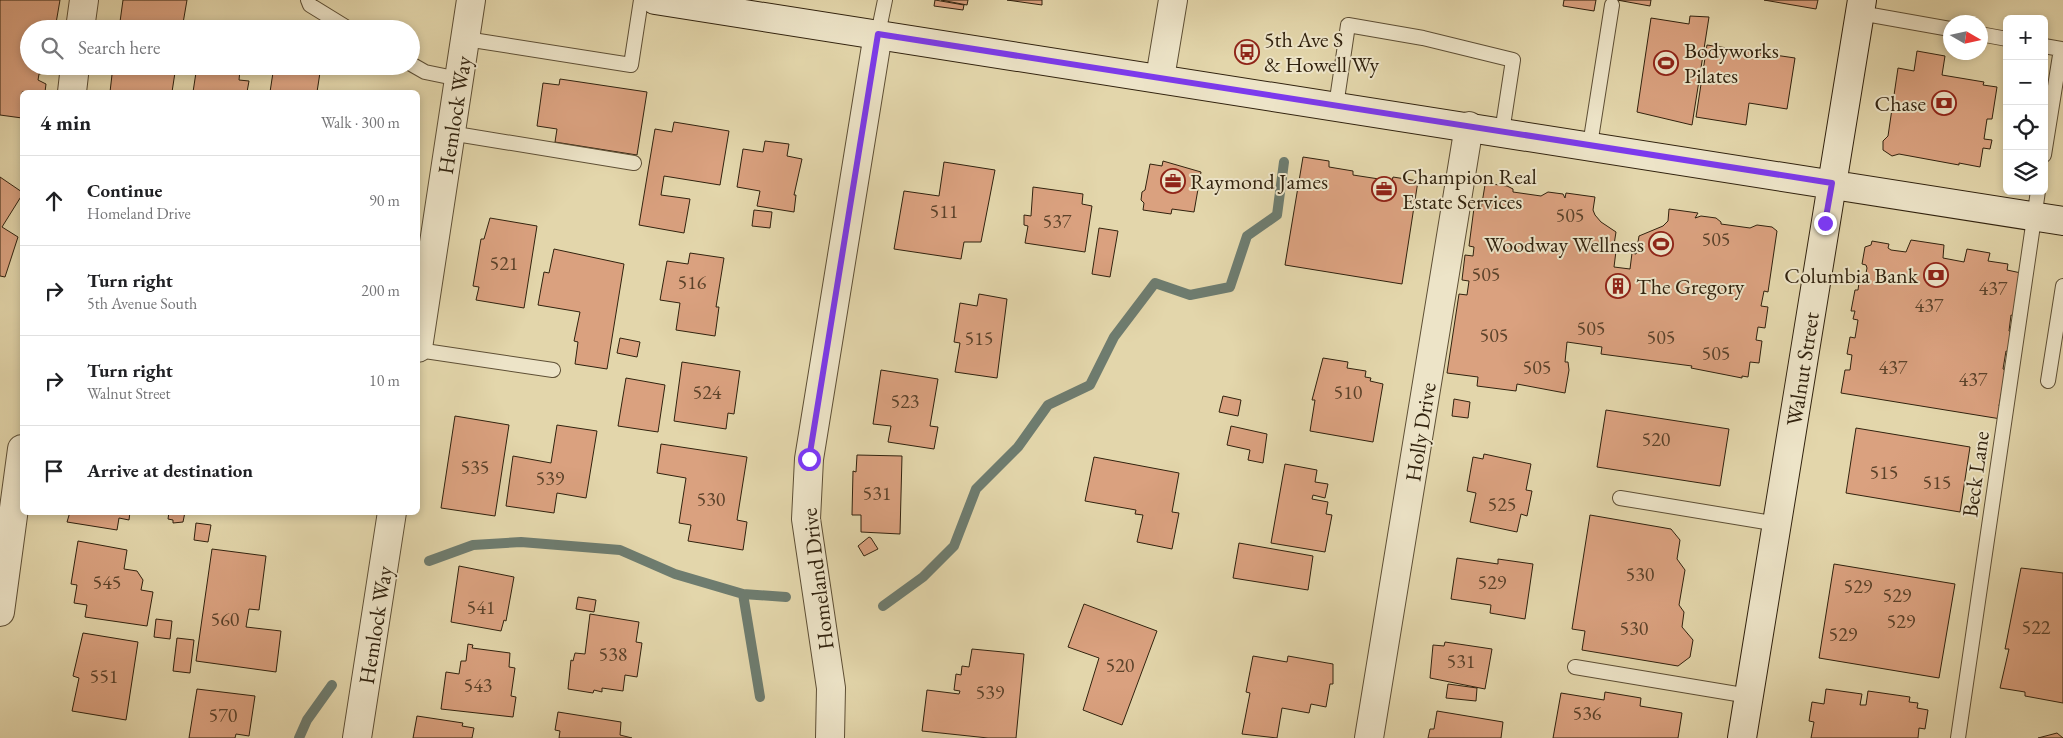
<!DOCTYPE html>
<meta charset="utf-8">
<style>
:root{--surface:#fff;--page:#f6f6f6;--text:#202124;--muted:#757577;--line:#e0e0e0}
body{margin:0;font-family:"EB Garamond",serif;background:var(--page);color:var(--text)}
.controls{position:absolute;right:15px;top:15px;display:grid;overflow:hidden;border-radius:8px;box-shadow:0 2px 8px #0003}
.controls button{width:45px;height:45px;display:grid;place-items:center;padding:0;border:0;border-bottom:1px solid var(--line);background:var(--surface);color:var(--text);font:25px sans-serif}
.compass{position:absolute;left:1943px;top:15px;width:45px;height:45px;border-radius:50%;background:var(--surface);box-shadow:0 2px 8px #0003;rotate:99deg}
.stop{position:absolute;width:15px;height:15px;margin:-11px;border:4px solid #7c3aed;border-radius:50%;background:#fff}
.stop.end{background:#7c3aed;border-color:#fff;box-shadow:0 1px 5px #0008}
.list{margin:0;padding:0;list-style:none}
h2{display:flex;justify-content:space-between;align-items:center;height:65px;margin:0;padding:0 20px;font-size:21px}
h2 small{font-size:16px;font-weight:400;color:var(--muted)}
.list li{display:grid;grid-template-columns:32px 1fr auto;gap:15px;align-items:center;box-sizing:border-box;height:90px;padding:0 20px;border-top:1px solid var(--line)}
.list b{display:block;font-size:19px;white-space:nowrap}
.list p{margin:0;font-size:16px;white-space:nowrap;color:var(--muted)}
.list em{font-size:16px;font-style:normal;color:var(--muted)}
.icon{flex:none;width:28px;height:28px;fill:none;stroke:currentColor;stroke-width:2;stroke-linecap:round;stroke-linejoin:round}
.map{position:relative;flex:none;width:2063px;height:738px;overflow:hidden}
.search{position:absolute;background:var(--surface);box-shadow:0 2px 8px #0003;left:20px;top:20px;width:400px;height:55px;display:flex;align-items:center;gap:12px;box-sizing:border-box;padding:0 18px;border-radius:28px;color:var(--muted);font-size:19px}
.panel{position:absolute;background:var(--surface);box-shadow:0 2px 8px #0003;left:20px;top:90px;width:400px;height:425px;border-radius:8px}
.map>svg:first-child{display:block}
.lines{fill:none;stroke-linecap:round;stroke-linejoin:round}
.stream{stroke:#6e7c6f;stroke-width:10}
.building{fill:#daa17f;stroke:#31220e}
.lane-casing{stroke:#5e4f35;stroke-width:16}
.street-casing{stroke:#5e4f35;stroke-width:30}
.secondary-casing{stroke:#31220e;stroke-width:30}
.lane{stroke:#ede4c8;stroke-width:14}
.street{stroke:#ede4c8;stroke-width:28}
.secondary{stroke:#ede4c8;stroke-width:28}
.route{stroke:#7c3aed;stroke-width:6}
.labels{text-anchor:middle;stroke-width:4;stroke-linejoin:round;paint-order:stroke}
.number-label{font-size:20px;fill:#5b422a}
.poi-label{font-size:22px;fill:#31220e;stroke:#ede4c8;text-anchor:start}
.street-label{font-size:22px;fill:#31220e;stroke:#ede4c8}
</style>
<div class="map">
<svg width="2063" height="738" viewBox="0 0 2063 738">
<rect width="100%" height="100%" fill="#e3d6ab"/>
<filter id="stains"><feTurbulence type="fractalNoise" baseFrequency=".004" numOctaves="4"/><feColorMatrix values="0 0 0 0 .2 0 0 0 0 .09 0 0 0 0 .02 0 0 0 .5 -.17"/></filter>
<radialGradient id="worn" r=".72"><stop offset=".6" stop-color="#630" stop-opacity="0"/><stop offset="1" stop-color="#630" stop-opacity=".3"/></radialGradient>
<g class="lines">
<path class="stream" d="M429 561 473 545 521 542 620 550 675 574 743 594 786 597
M743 594 760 697
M883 606 923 577 954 546 976 489 1018 447 1048 405 1090 385 1114 337 1155 283 1190 295 1230 287 1247 236 1277 215 1284 162
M299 738 307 720 332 685"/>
</g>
<path class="building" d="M0 0H60L55 29H29V66H49L48 72 39 74 38 80 46 84 45 92H22V118L0 115Z
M123 0H187L182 29H119Z
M935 0 964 5 963 10 934 6Z
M941 0H968L967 5Z
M1007 0H1042V5Z
M1564 0H1596L1594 11 1563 6Z
M1617 0H1651L1650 6Z
M1764 0H1818L1816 9Z
M1690 16 1709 17 1692 125 1637 112 1651 18 1689 24Z
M204 21 247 28V29H203Z
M1707 45 1795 58 1787 109 1749 103 1746 125 1696 117Z
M1917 51 1945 56 1942 75 1984 82 1983 85 1997 87 1992 119H1987L1984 139 1992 140 1990 149 1983 148 1980 167 1959 163V165L1899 154 1892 156 1883 150V141L1888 136 1898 68 1914 71Z
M113 66H176L172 92H110Z
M197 66H244V71L240 70 239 80 249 81 247 92H193Z
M274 66H321L317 92H270Z
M560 79 647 92 637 155 555 142 557 129 537 126 543 83 559 85Z
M674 122 729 131 720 185 664 176 661 195 690 199 684 233 639 225 655 129 672 132Z
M765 141 789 144 787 156 802 159 794 195H796L794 212 757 206 760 191 737 187 743 149 763 152Z
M1303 157 1329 161V167L1353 171V175L1392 181 1393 177 1418 181 1402 284 1285 265Z
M1163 161 1201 172 1194 212 1172 209 1171 214 1143 210 1144 203 1141 200 1142 192 1145 190 1150 164 1162 166Z
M944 162 995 170 981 242H964L961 259 894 249 904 191 939 196Z
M0 177 22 192V195L2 227 18 237 5 277 0 276Z
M1492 184 1507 186 1513 189V192L1541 196 1548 192 1563 194 1565 198 1566 193 1595 197 1593 210 1595 215 1601 222 1616 232 1613 251H1616L1614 267 1630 269 1632 253 1636 254 1639 236 1663 226 1668 221 1669 209 1698 213 1695 218 1701 216 1716 218 1721 222V224L1750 228 1757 225 1772 227 1777 231 1768 292 1764 291 1761 306 1768 307 1765 328 1758 327 1756 340 1762 341 1759 363 1750 362 1748 377 1742 376V378L1691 368 1692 366 1601 354 1602 347 1567 342 1565 362H1568L1569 370 1565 393 1517 384 1516 391 1477 386 1478 377 1447 373 1459 294 1467 295 1469 281 1462 280 1465 255 1473 256 1474 247 1469 246 1474 208 1481 209 1485 185Z
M1033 187 1083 194 1082 204 1092 206 1085 252 1025 243 1028 226 1024 225V215L1031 216Z
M754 210 772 212 770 228 752 226Z
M490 218 537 226 524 308 476 300 479 287 473 286 481 239H484Z
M1099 228 1118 231 1110 277 1092 274Z
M1911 240 1944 245 1943 258 1964 262 1967 249 1990 253 1988 261 2008 264 2007 270 2021 273 2014 316 2011 315 2009 331 2012 332 2009 352 2006 351 2003 369 2006 370 1999 406 2003 407 2001 419 1841 393 1845 370H1850L1852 355 1847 354 1850 337 1855 338 1858 320 1853 319 1855 311H1851L1855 290H1858L1859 283 1864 284 1867 268 1866 265 1862 264 1865 247 1871 245 1872 241 1889 244 1888 248 1891 250 1906 252Z
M554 249 624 264 607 369 575 364 578 342 574 341 580 312 538 305 544 272 549 273Z
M690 253 724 258 716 307H719L715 336 676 330 680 303 660 300 667 261 688 264Z
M979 294 1007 299 997 378 955 372 960 343 954 342 960 303 977 306Z
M620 338 640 342 637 357 617 353Z
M1323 358 1348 362 1347 368 1366 371 1365 377 1371 378 1370 381 1383 384 1373 442 1310 431 1315 400H1312Z
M682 362 740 371 734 414 728 413 726 429 674 421Z
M881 370 938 379 930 426 938 427 934 449 888 442 891 426 873 424Z
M626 378 665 385 658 432 618 426Z
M1223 396 1241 400 1238 416 1219 412Z
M1454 399 1470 402 1468 418 1452 416Z
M1606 410 1729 429 1720 486 1597 467Z
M455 416 509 425 495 516 441 508Z
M557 425 597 431 586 498 557 493 554 513 506 506 513 456 551 463Z
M1231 426 1267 434 1263 463 1248 460 1250 450 1227 445Z
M1856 428 1970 447 1960 512 1846 493Z
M661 444 747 457 737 520 747 522 743 550 688 541 691 525 679 523 686 478 657 473Z
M1484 454 1531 464 1526 490 1532 491 1527 516 1521 514 1517 532 1470 522 1476 493 1467 491 1473 457 1483 459Z
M857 455 902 456 900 534 861 532V515H852L853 471 856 472Z
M1094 457 1179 473 1172 512 1179 513 1172 549 1137 542 1143 515 1135 514 1136 510 1085 501Z
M1285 464 1317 470 1315 482 1328 484 1325 498 1313 495 1312 499 1328 502 1326 514 1332 515 1325 552 1271 543Z
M70 512H130L129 520 119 518 117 530 67 522Z
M169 512H185L183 522 173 523V520L168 519Z
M1590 515 1671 529 1680 540 1677 559 1685 570 1679 605 1684 612 1682 627 1693 640 1690 657 1678 666 1582 650 1585 631 1572 629Z
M196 523 211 525 208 542 194 540Z
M869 537 871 538 878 549 864 556 858 546Z
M78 541 127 550 124 569 137 571 143 580 141 590 153 592 147 626 85 617 87 605 74 603 77 585 71 584Z
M1239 543 1313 556 1308 590 1233 578Z
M212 549 266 556 259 610 249 609 246 627 281 631 276 672 196 661Z
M1457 558 1498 564V559L1533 564 1525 619 1490 613 1491 605 1451 599Z
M1834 564 1955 584 1939 678 1819 658Z
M459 566 514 577 506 621 504 620 501 631 451 622Z
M2021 568 2063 573V703L2025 696V692L2000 688 2009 649H2005Z
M578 597 596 600 594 612 576 609Z
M1084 604 1157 631 1122 725 1083 710 1099 658 1068 647Z
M590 614 639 622 636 642 642 643 637 677 625 675 623 691 602 688V692L594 690 593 693 568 689 571 660 573 661 575 653 585 654Z
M156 619 172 621 170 639 154 637Z
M83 633 138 642 126 720 72 711 79 678 73 676Z
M177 638 194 640 190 673 173 671Z
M1445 642 1492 649 1485 689 1430 678 1433 645 1444 646Z
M468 644 473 645 472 648 510 653 509 667 515 668 511 696 516 697 513 717 441 709 446 672 459 674 461 661H466Z
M972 649 1024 654 1016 738H988L922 731 927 690 959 694 960 691 954 690 956 674 961 675 962 666 969 667Z
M1253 656 1287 662 1288 656 1333 664V684H1330L1326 707 1311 704 1309 713 1282 708 1277 738 1242 734 1250 693 1246 692Z
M1448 684 1477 688 1476 701 1446 698Z
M197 689 255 696 249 736 236 734 235 738H189Z
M1826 689 1862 694 1860 705H1866L1868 691 1910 697 1909 702 1918 703 1917 708 1928 710 1925 729 1919 728 1918 738H1811L1814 722 1809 721 1812 702 1824 704Z
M1605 692 1641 698 1640 706 1682 713 1678 738H1553L1561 693 1604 700Z
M1437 711 1503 722 1501 738H1428L1430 729H1434Z
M558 712 621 722 620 735 632 738H559L560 731 555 730Z
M417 716 463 723 462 726 474 728 472 738H413Z
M2057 733 2063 738H2038Z"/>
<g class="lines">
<defs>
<path id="lane" d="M308 0 310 5 349 29
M1860 13 1950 29
M878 34 885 0
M1980 34 2007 39
M466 39 631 65 641 0
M2044 46 2061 49 2044 155
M411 64 425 72 459 79
M1336 106 1348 25 1423 38 1513 60 1502 132
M450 133 634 163
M1590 145 1612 5
M418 350 553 370
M2048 381 2063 286
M1620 498 1778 524
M1575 667 1749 696
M1958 738 2038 191"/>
<path id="street" d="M80 29 84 0
M1160 78 1173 0
M72 92 75 66
M418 348 471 0
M0 612 22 449
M357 738 392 512
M830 738 831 688 806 519 809 459 878 34
M1369 738 1469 126"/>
<path id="secondary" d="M655 0 2063 221
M1742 738 1862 0"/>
</defs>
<use href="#lane" class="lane-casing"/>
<use href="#street" class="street-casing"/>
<use href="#secondary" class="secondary-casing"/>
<use href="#lane" class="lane"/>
<use href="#street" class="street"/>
<use href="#secondary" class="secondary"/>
</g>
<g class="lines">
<path class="route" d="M809 459 878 34 1832 183 1825 223"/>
</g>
<defs>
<symbol id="bus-ring" viewBox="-11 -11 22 22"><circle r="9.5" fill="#ede4c8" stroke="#8f2418" stroke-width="1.5"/><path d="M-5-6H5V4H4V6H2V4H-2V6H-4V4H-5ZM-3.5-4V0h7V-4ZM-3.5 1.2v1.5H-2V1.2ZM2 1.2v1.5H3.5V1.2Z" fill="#8f2418"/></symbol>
<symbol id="stadium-ring" viewBox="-11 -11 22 22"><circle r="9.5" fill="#ede4c8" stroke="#8f2418" stroke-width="1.5"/><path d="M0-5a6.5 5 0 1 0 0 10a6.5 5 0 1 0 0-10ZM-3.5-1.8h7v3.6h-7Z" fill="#8f2418"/></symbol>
<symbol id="bank-ring" viewBox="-11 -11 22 22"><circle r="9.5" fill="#ede4c8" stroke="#8f2418" stroke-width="1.5"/><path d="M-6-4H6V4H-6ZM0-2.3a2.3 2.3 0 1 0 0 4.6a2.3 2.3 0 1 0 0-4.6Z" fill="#8f2418"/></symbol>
<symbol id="office-ring" viewBox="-11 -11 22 22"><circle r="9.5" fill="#ede4c8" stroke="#8f2418" stroke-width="1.5"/><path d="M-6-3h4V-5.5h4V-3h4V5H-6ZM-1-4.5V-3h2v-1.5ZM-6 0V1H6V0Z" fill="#8f2418"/></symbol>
<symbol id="building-ring" viewBox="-11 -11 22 22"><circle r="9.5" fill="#ede4c8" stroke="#8f2418" stroke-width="1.5"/><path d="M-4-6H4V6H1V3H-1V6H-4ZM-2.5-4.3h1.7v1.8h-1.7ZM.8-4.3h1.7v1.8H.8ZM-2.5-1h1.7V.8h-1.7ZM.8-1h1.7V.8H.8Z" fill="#8f2418"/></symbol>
</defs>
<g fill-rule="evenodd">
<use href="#bus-ring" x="1233" y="38" width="28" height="28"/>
<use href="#stadium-ring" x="1652" y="49" width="28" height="28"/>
<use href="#bank-ring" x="1930" y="89" width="28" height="28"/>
<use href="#office-ring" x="1159" y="167" width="28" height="28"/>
<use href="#office-ring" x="1370" y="175" width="28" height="28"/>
<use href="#stadium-ring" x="1647" y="230" width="28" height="28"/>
<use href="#bank-ring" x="1922" y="261" width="28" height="28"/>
<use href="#building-ring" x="1604" y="272" width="28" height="28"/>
</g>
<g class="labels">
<g class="number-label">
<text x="944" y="218">511</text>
<text x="1570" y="222">505</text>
<text x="1057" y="228">537</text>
<text x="1716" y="246">505</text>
<text x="504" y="270">521</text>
<text x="1486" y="281">505</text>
<text x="692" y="289">516</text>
<text x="1993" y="295">437</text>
<text x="1929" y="312">437</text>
<text x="1591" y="335">505</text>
<text x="1494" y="342">505</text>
<text x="1661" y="344">505</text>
<text x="979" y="345">515</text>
<text x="1716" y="360">505</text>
<text x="1537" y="374">505</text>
<text x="1893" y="374">437</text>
<text x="1973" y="386">437</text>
<text x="707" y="399">524</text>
<text x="1348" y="399">510</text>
<text x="905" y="408">523</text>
<text x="1656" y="446">520</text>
<text x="475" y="474">535</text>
<text x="1884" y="479">515</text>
<text x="550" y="485">539</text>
<text x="1937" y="489">515</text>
<text x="877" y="500">531</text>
<text x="711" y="506">530</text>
<text x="1502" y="511">525</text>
<text x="1640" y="581">530</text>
<text x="107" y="589">545</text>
<text x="1492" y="589">529</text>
<text x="1858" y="593">529</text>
<text x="1897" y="602">529</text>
<text x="481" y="614">541</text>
<text x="225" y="626">560</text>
<text x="1901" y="628">529</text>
<text x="2036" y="634">522</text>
<text x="1634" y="635">530</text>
<text x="1843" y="641">529</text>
<text x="613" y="661">538</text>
<text x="1461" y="668">531</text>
<text x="1120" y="672">520</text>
<text x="104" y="683">551</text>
<text x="478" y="692">543</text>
<text x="990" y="699">539</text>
<text x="1587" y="720">536</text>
<text x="223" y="722">570</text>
</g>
<g class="poi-label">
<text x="1264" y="47">5th Ave S<tspan x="1264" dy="25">&amp; Howell Wy</tspan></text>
<text x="1684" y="58">Bodyworks<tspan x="1684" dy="25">Pilates</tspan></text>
<text x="1926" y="111" text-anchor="end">Chase</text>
<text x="1402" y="184">Champion Real<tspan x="1402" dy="25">Estate Services</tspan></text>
<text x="1190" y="189">Raymond James</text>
<text x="1644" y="252" text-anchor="end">Woodway Wellness</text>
<text x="1918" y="283" text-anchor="end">Columbia Bank</text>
<text x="1636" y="294">The Gregory</text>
</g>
<g class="street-label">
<text transform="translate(454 115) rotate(-81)" y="8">Hemlock Way</text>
<text transform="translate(1802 369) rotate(-81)" y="8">Walnut Street</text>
<text transform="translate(1420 432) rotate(-81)" y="8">Holly Drive</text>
<text transform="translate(1975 474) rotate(-82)" y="8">Beck Lane</text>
<text transform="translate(817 579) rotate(-97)" y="8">Homeland Drive</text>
<text transform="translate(375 625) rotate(-81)" y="8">Hemlock Way</text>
</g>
</g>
<rect width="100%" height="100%" filter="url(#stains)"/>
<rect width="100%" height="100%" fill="url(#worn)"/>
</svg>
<div class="controls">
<button>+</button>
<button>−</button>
<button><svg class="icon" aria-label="locate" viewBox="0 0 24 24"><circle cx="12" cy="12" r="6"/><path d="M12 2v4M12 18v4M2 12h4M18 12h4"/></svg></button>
<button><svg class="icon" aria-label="layers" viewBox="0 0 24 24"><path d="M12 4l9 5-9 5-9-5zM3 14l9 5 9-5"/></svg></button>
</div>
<svg class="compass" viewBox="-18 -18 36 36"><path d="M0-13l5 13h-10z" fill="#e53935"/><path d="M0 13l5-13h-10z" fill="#757577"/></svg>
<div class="stop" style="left:809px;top:459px"></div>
<div class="stop end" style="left:1825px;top:223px"></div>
<div class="search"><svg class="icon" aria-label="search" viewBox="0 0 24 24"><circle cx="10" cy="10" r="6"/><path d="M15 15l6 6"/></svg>Search here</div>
<section class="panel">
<h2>4 min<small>Walk · 300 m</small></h2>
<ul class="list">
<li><svg class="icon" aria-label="ahead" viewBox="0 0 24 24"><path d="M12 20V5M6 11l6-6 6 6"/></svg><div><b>Continue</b><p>Homeland Drive</p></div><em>90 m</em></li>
<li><svg class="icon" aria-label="right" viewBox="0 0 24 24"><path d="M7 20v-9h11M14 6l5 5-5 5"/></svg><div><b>Turn right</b><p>5th Avenue South</p></div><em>200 m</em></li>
<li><svg class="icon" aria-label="right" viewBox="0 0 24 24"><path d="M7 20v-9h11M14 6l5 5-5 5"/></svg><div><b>Turn right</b><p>Walnut Street</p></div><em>10 m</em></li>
<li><svg class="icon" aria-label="arrive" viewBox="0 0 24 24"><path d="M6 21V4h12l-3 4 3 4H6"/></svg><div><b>Arrive at destination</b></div></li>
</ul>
</section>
</div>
